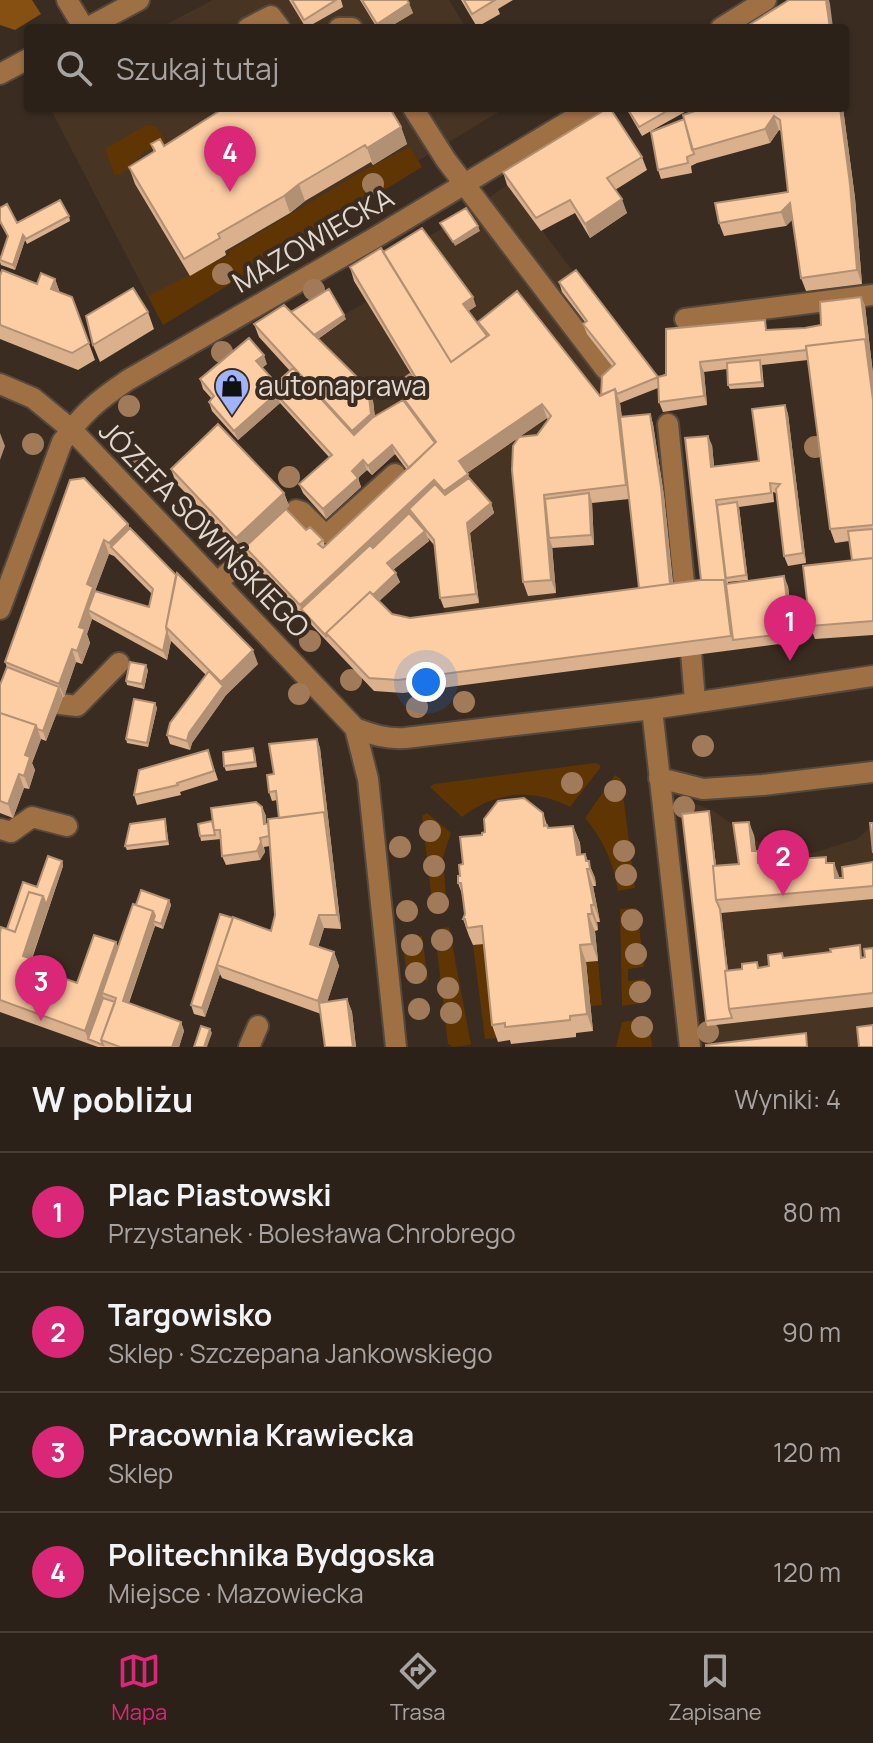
<!DOCTYPE html>
<html lang="pl">
<meta charset="utf-8">
<style>
:root{--surface:#2c2118;--page:#382e25;--text:#f1f3f6;--muted:#a6a3a2;--line:#483e37;--accent:#db2777}
body{margin:0;font-family:Manrope,sans-serif;background:var(--page);color:var(--text)}
.you{position:absolute;left:426px;top:682px;width:28px;height:28px;margin:-20px;border:6px solid #fff;border-radius:50%;background:#1a73e8;box-shadow:0 0 0 12px #1a73e833}
.badge{display:grid;place-items:center;width:52px;height:52px;border-radius:50%;background:var(--accent);color:#fff;font-size:26px;font-weight:700}
.pin{position:absolute;translate:-50% -66px;filter:drop-shadow(0 2px 4px #0008)}
.pin::after{content:'';position:absolute;top:42px;width:28px;height:24px;background:inherit;clip-path:polygon(0 0,100% 0,50% 100%)}
.list{margin:0;padding:0;list-style:none}
h2{display:flex;justify-content:space-between;align-items:center;height:104px;margin:0;padding:0 32px;font-size:34px}
h2 small{font-size:26px;font-weight:400;color:var(--muted)}
.list li{display:grid;grid-template-columns:52px 1fr auto;gap:24px;align-items:center;box-sizing:border-box;height:120px;padding:0 32px;border-top:2px solid var(--line)}
.list b{display:block;font-size:30px;white-space:nowrap}
.list p{margin:0;font-size:26px;white-space:nowrap;color:var(--muted)}
.list em{font-size:26px;font-style:normal;color:var(--muted)}
.icon{flex:none;width:44px;height:44px;fill:none;stroke:currentColor;stroke-width:2;stroke-linecap:round;stroke-linejoin:round}
.map{position:relative;flex:none;width:873px;height:1047px;overflow:hidden}
.search{position:absolute;background:var(--surface);box-shadow:0 2px 6px #0004;left:24px;right:24px;top:24px;height:88px;display:flex;align-items:center;gap:20px;box-sizing:border-box;padding:0 28px;border-radius:8px;color:var(--muted);font-size:30px}
.sheet{height:584px;background:var(--surface)}
nav{display:flex;justify-content:space-around;align-items:center;box-sizing:border-box;height:112px;border-top:2px solid var(--line);background:var(--surface);font-size:22px;color:var(--muted)}
nav a{display:grid;justify-items:center;gap:4px}
nav .on{color:var(--accent)}
.map>svg:first-child{display:block}
.built{fill:#483423}
.green{fill:#5f3503}
.forest{fill:#875013}
.lines{fill:none;stroke-linecap:round;stroke-linejoin:round}
.minor-casing{stroke:#55483c;stroke-width:24}
.minor{stroke:#a07045;stroke-width:20}
.tree{fill:#a17b59}
.wall{fill:#dab08d;fill-rule:evenodd}
.shaded-wall{fill:#b19073}
.building{fill:#fdcda4;stroke:#b19073;stroke-width:2}
.labels{text-anchor:middle;stroke-width:8;stroke-linejoin:round;paint-order:stroke}
.street-label{font-size:28px;fill:#e2d9d1;stroke:#3a2c20}
.poi-label{font-size:28px;fill:#e2d9d1;stroke:#3a2c20;text-anchor:start}
</style>
<div class="map">
<svg width="873" height="1047" viewBox="0 0 873 1047">
<rect width="100%" height="100%" fill="#3a2c20"/>
<path class="built" d="M213 0H449L466 28H159Z
M50 108H505L159 318Z
M507 185 579 279 620 403 548 508 557 608 445 618 438 550 412 518 456 477 296 377 330 293 343 315 366 302 354 281 468 213Z
M692 803 712 810 758 842 813 853 857 839 873 825V1047H710L683 811Z"/>
<path class="green" d="M146 125 156 126 166 142 144 151 131 168 115 176 105 149Z
M410 147 422 167 163 325 148 296 230 255 228 252 359 173Z
M595 763 600 765V768L570 807C533 788 495 791 462 817L430 787 434 784Z
M615 775 621 779 635 888 618 891C613 862 604 841 585 818Z
M427 813 451 833 443 857 447 911 436 913 433 911 422 816Z
M635 908 637 909 644 967 628 969V981L645 979 647 997 643 1003 622 1006 620 909Z
M449 927 471 1045 453 1047 448 1044 435 933 438 929Z
M422 936 428 980 413 982 407 977 403 945 408 938Z
M488 943 497 1038 485 1039 473 945Z
M598 961 602 1005 591 1006 586 962Z
M642 1019 649 1022 652 1047H616L622 1022Z"/>
<path class="forest" d="M0 0H32L41 14 15 30 0 25Z"/>
<g class="lines">
<defs>
<path id="minor" d="M67 0 84 28
M87 28 139 0
M248 28 271 16 280 28
M339 28H352
M721 28 766 0
M0 74 28 59
M413 108 446 160 606 370
M685 319 873 295
M0 384 33 398 72 430 355 728C373 735 386 739 405 738L652 709 873 676
M668 424 686 603
M217 583 296 510 302 512 323 533H329L395 474
M0 609 62 442C84 412 97 401 128 380L373 239 591 108
M691 652 695 701
M60 704 77 706 119 663
M652 709 690 1047
M355 728 368 779 396 1047
M659 778 703 789 763 785 873 772
M0 829 11 832 32 817 67 826
M249 1047 258 1026"/>
</defs>
<use href="#minor" class="minor-casing"/>
<use href="#minor" class="minor"/>
</g>
<g class="tree">
<circle cx="373" cy="184" r="11"/>
<circle cx="223" cy="274" r="11"/>
<circle cx="314" cy="290" r="11"/>
<circle cx="222" cy="352" r="11"/>
<circle cx="129" cy="406" r="11"/>
<circle cx="33" cy="444" r="11"/>
<circle cx="815" cy="447" r="11"/>
<circle cx="141" cy="467" r="11"/>
<circle cx="289" cy="477" r="11"/>
<circle cx="267" cy="596" r="11"/>
<circle cx="310" cy="641" r="11"/>
<circle cx="351" cy="680" r="11"/>
<circle cx="299" cy="694" r="11"/>
<circle cx="464" cy="702" r="11"/>
<circle cx="417" cy="707" r="11"/>
<circle cx="703" cy="746" r="11"/>
<circle cx="572" cy="783" r="11"/>
<circle cx="615" cy="791" r="11"/>
<circle cx="684" cy="807" r="11"/>
<circle cx="430" cy="831" r="11"/>
<circle cx="400" cy="847" r="11"/>
<circle cx="624" cy="851" r="11"/>
<circle cx="434" cy="866" r="11"/>
<circle cx="626" cy="875" r="11"/>
<circle cx="438" cy="903" r="11"/>
<circle cx="407" cy="911" r="11"/>
<circle cx="632" cy="920" r="11"/>
<circle cx="442" cy="940" r="11"/>
<circle cx="412" cy="945" r="11"/>
<circle cx="636" cy="954" r="11"/>
<circle cx="416" cy="973" r="11"/>
<circle cx="448" cy="988" r="11"/>
<circle cx="640" cy="992" r="11"/>
<circle cx="419" cy="1009" r="11"/>
<circle cx="451" cy="1013" r="11"/>
<circle cx="642" cy="1027" r="11"/>
<circle cx="708" cy="1032" r="11"/>
</g>
<path class="wall" d="M289 0H341L343 7 306 28Z
M360 0H407L413 13 388 28H377Z
M461 0H513L498 9 500 14 477 27Z
M626 108H692L642 136Z
M695 108H843L855 198 862 284 806 291 801 278 793 219 786 226 724 236 719 223 788 192 781 131 779 130 770 143 697 163 691 166 692 173 661 179 658 170 685 119 696 111Z
M401 127 407 144 373 165 371 162 305 201 290 213 225 251 226 255 190 276 135 184 129 167 154 152 151 144 164 146Z
M642 157 647 170 615 190 627 213 590 238 575 213 541 231 507 185 503 172Z
M0 208 17 223 69 216 70 221 27 244 25 240 15 270 1 265 0 262V258L8 237 0 223Z
M383 252 476 306 468 311 479 325 600 396 601 395 612 366 587 334 583 324 585 322 562 292 559 282 658 377 769 330 805 328 821 325 861 297 865 306 873 374V635L815 639 810 626 852 560 849 541 835 543 830 529 808 360 762 365 764 387 730 389 728 385 727 369 704 372 707 405 663 412 659 402 658 388 620 403 622 417 650 414 653 424 664 496 673 583 701 580 712 445 714 466 759 461 785 405 788 414 806 563 788 566 784 556 776 493 773 492 774 502 739 507 748 580 728 582V584L788 586 794 642 403 693 374 691 250 560 245 547 241 551 176 483 171 469 284 493 289 506 273 521 306 530 323 540 325 546 407 470 395 454 372 475 367 470 358 478 361 487 326 519 303 493 299 484 329 457 280 403 238 440 212 411 209 402 212 399 203 389 200 379 267 364 262 368 276 383 290 371 259 337 254 324 291 312 346 319 318 339 368 388 373 401 375 417 403 400 401 395 406 392 401 385 400 381 416 382 354 281 350 267ZM547 418 548 420 537 435 523 582 528 596 556 593 552 546V548L594 545 592 503 629 499 639 588 410 618 392 614 379 601 400 582 393 570 429 541 427 537 435 546 440 598 444 608 479 603 470 533 494 513 491 503 469 478 467 473Z
M0 276 37 284 55 279 60 293 72 297 95 360 78 370 0 339Z
M148 312 154 329 100 362 93 345Z
M70 480 128 524 130 529 258 664 226 695 192 743 190 750 170 744 167 735 206 675 171 641 167 660 92 619 87 634 90 643 82 664 76 662 64 697H63L46 741 41 739 32 763 35 770 29 789 24 788 13 818 0 813V685L7 667 5 662ZM109 554 114 556 152 594 149 607 95 591Z
M148 670 144 689 127 685 126 681Z
M155 703 157 708 148 747 127 743 126 739Z
M317 739 320 748 341 929 324 928 318 947 334 952 339 966 327 1002 347 999 352 1012 356 1047H325L321 1014 222 978 220 974 205 1017 194 1014 191 1005 220 914 271 931 275 915 270 846 264 847 265 852 260 860 226 865 222 856 221 839 201 841 200 836 212 821 262 807 266 816V824L279 818 277 800 272 801 269 792 274 774Z
M208 750 218 780 180 792 181 795 137 805 134 795Z
M255 753 257 767 226 771 224 766Z
M543 813 548 828 573 826 580 843 581 855 585 854 595 878 596 886H593L600 922H597L598 930 595 931 598 961 586 962 593 1031 576 1033V1037L511 1044 510 1040 498 1042 492 1025 484 944 473 945 469 936 463 919 465 914 462 894 458 883 463 864 482 835Z
M710 816 716 866 739 864 754 835 756 851 762 862 789 860 796 838 801 852 802 859 828 863 839 878H843L873 862V899L721 913 728 971 769 966 784 958 864 957 873 948V1007L707 1026 706 1021Z
M166 824 169 845 127 850 125 846Z
M62 861 63 866 32 959 34 960 37 968 77 983 116 942 118 947 136 905 169 900 171 905 163 929 155 926 129 1003 181 1022 184 1031 179 1047H98L0 1012V933L7 929 37 887Z"/>
<path class="shaded-wall" d="M826 0H829L830 4 833 28H830Z
M409 3 413 13 388 28H378L377 24Z
M840 108H843L855 198 862 284 857 270Z
M774 116 779 130 770 143 765 129Z
M401 127 407 144 373 165 367 148Z
M299 184 305 201 290 213 284 196Z
M622 199 627 213 590 238 585 224Z
M790 203 795 216 786 226 781 212Z
M478 226 480 231 455 246 453 242Z
M23 235 25 240 15 270 13 265Z
M55 279 61 296 51 289Z
M473 297 476 306 466 313 463 304Z
M861 297 865 306 873 374V400Z
M344 315 346 319 313 342 311 337Z
M264 355 267 364 259 370 256 361Z
M700 362 704 372 707 405 704 396Z
M368 388 373 401 376 427 357 444 352 431Z
M615 389 620 403 631 499 626 485Z
M276 394 280 403 238 440 234 431Z
M542 404 547 418 464 475 459 461Z
M785 405 788 414 806 563 803 553Z
M650 414 653 424 664 496 674 597 670 588Z
M0 433 5 446 0 460Z
M708 436 712 445 715 476 711 467Z
M392 445 395 454 372 475 368 466Z
M363 460 367 470 355 480 352 471Z
M468 474 473 487 449 504 444 491Z
M358 478 361 487 326 519 323 509Z
M434 480 439 493 409 509 412 518 301 609 300 605Z
M284 493 289 506 241 551 236 538Z
M589 493 592 502 594 545 591 535Z
M544 495 548 508 549 538 552 546 556 593 551 580Z
M737 502 739 507 748 580 746 575Z
M491 503 494 513 470 533 479 603 476 594 467 523Z
M128 524 133 538 111 547 109 543Z
M425 531 429 541 390 572 387 563Z
M104 540 109 554 88 610 92 619 87 634 90 643 82 664 77 651 79 627 87 584Z
M396 573 400 582 335 642 329 636Z
M784 576 788 586 794 642 791 633Z
M167 632 171 641 167 660 163 651Z
M72 649 76 662 64 697 59 684Z
M253 650 258 664 226 695 192 743 190 750 187 741 189 733 223 686 221 682Z
M146 665 148 670 144 689 142 684Z
M59 687 63 697 46 741 43 731Z
M155 703 157 708 148 747 147 743Z
M36 725 41 739 32 763 35 770 29 789 24 776 25 755Z
M317 739 320 748 341 929 337 915Z
M19 774 24 788 13 818 8 804Z
M262 807 266 816 267 833 264 824Z
M709 811 710 816 720 900H719Z
M749 822 754 835 757 865 752 851Z
M573 826 580 843 583 872 577 855Z
M260 838 265 852 260 860 257 851Z
M796 838 801 852 803 872 798 859Z
M585 854 595 878 596 886 586 861Z
M62 861 63 866 28 969 23 956 43 896Z
M834 863 839 876 840 889 835 878Z
M587 869 593 886 600 922 594 905Z
M169 900 171 905 163 929 161 924Z
M591 905 597 922 598 930 592 914Z
M720 909 721 913 732 1009H731Z
M153 911 156 922 153 921 155 926 126 1010 123 1001Z
M588 914 595 931 598 961 592 944Z
M319 915 324 928 315 958 310 944Z
M116 942 121 956 102 993 105 1002 88 1039 85 1031Z
M580 945 586 962 593 1031 587 1014Z
M334 952 339 966 323 1015 318 1001Z
M217 965 220 974 205 1017 202 1008Z
M347 999 352 1012 356 1047H353Z
M181 1022 184 1031 179 1047H172Z
M210 1029 212 1033 207 1047H204Z"/>
<path class="building" d="M292 0H336L304 20Z
M362 0H407L409 3 377 24Z
M464 0H495L472 14Z
M789 0H826L830 28H744Z
M224 108H390L401 127 367 148 365 145 299 184 284 196 218 234 220 238 184 259 129 167 155 151 151 144 160 139 164 146Z
M608 108H610L642 157 607 178 622 199 585 224 570 200 536 218 503 172Z
M627 108H672L639 127Z
M704 108H840L850 184 857 270 801 278 790 203 781 212 719 223 715 203 788 192 780 120 774 116 765 129 692 150 683 115Z
M684 119 694 154 687 157 688 163 658 170 651 132Z
M60 200 69 216 26 239 23 235 13 265 0 260 8 236 0 221V208L7 204 17 223Z
M466 208 478 226 453 242 440 223Z
M422 228 473 297 463 304 487 336 451 362 383 252Z
M381 248 451 362 489 335 478 322 517 291 600 396 615 389 626 485 544 495 551 580 523 582 512 470 513 446 519 437 537 435 551 416 542 404 459 461 468 474 444 491 434 480 300 605 245 547 286 509 306 530 310 527 323 540 318 544 323 548 436 442 401 395 419 383 350 267Z
M2 270 37 284 41 273 55 279 51 289 72 297 89 343 72 353 0 325V276Z
M576 270 658 377 666 375V329L765 320 766 330 805 328 821 325 820 302 861 297 867 343 865 339 806 346V350L700 362 704 396 659 402 658 377 617 394 615 389 601 395 602 376 615 364 583 324 587 321 559 282Z
M133 288 148 312 93 345 86 316Z
M329 289 344 315 314 335 291 312Z
M284 305 368 388 371 414 352 431 254 324Z
M249 338 264 355 256 361 276 383 293 368 354 435 372 418 403 400 435 443 409 468 392 445 368 466 363 460 352 471 358 478 323 509 299 484 332 455 276 394 234 431 209 402 214 396 200 379Z
M865 339 873 400V525L830 529 806 346Z
M760 360 762 382 728 385 727 363Z
M410 374 417 384 408 391 400 381Z
M785 405 803 553 784 556 776 489 780 484 770 483 771 493 716 500 726 584 724 580H701L685 438 708 436 711 467 759 461 752 409Z
M650 414 661 487 670 584 639 588 620 417Z
M218 424 284 493 236 538 171 469Z
M84 478 128 524 109 543 104 540 87 584 93 587 79 627 85 629 77 651 72 649 59 684 5 662 70 480Z
M469 478 491 503 467 523 476 594 440 598 434 540 409 509 435 484 445 495Z
M589 493 591 535 549 538 545 499Z
M737 502 746 575 726 578 717 505Z
M409 513 425 531 387 563 396 573 373 595 370 592 326 633 327 637 301 609 370 545 373 548Z
M130 528 176 575 166 627 167 632 163 651 88 610 95 591 149 607 153 589 111 547Z
M873 529V558L852 560 848 531Z
M873 558V621L810 626 803 566Z
M177 573 253 650 221 682 166 627Z
M784 576 791 633 733 640 726 584Z
M700 580H724L731 636 398 680 369 678 326 633 370 592 392 614 410 618Z
M130 662 146 665 142 684 126 681Z
M7 667 59 687 43 731 37 729 36 725 0 713V685Z
M209 671 223 686 189 733 187 741 167 735 170 723Z
M134 699 155 703 147 743 126 739Z
M0 713 36 725 25 755 30 757 24 776 19 774 8 804 0 801Z
M317 739 326 817 324 812 279 818 276 791 269 792 267 775 274 774 269 744Z
M253 748 255 762 224 766 223 752Z
M208 750 214 771 177 783 178 785 134 795 139 770Z
M524 798 543 813 544 826 547 825 548 828 573 826 577 855 585 854 586 861H589L590 869H587L594 905H591L592 914H588L592 944 580 945 587 1014 570 1016V1020L505 1027V1023L492 1025 482 926 467 928 465 919H463L465 914 461 883H458V876H460L459 865 463 864 460 837 482 835V833L485 832 484 819 498 801Z
M256 802 262 807 264 824 268 823 269 836 260 838 261 842 257 851 222 856 220 830H214L211 808Z
M709 811 715 866H713L716 900 720 909 727 971H725L729 1009 732 1018 706 1021 682 814Z
M324 812 337 915H319L310 944 334 952 318 1001 217 965 233 917 271 931 275 915 268 819Z
M165 819 167 841 125 846 130 824Z
M212 821 215 835 200 836 198 824Z
M749 822 752 851H758V863L789 860 787 839 796 838 798 859 826 857V863H834L835 878H843L842 867 873 862V886L716 900 713 866 739 864 733 823Z
M870 823H873V853Z
M48 856 62 861 46 905 43 896 29 892 15 932 7 929 23 882 37 887Z
M141 890 169 900 161 924 153 921 155 916 153 911 136 905Z
M29 892 43 896 23 956 34 960 32 967 77 983 94 935 116 942 85 1031 0 1000V933L1 927 15 932Z
M133 904 153 911 123 1001 181 1022 172 1047H120L101 1040 116 998 102 993Z
M220 914 233 918 202 1008 191 1005Z
M860 945 861 958 865 957 864 949 873 948V993L729 1009 725 971 742 969V964L757 962 758 968 769 966 768 955 782 953 783 958 831 952 830 949Z
M103 998 115 1002 101 1040 103 1045 88 1039Z
M347 999 353 1047H325L319 1003Z
M873 1025V1047H859L857 1027Z
M201 1026 210 1029 204 1047H194Z
M806 1033 807 1047H706V1045Z"/>
<defs>
<symbol id="shop-pin" viewBox="-11 -11 22 30"><path d="M0 17L-7.5 6A9.5 9.5 0 1 1 7.5 6Z" fill="#9fb3fd" stroke="#3a2c20"/><path d="M-5-2.5h2.3a2.7 3.5 0 0 1 5.4 0H5L5.5 6h-11ZM-1.5-2.5h3a1.5 2.3 0 0 0-3 0Z" fill="#111"/></symbol>
</defs>
<g fill-rule="evenodd">
<use href="#shop-pin" x="212" y="366" width="40" height="54"/>
</g>
<g class="labels">
<g class="street-label">
<text transform="translate(313 240) rotate(-30)" y="10">MAZOWIECKA</text>
<text transform="translate(204 529) rotate(46)" y="10">JÓZEFA SOWIŃSKIEGO</text>
</g>
<g class="poi-label">
<text x="258" y="396">autonaprawa</text>
</g>
</g>
</svg>
<div class="you"></div>
<div class="pin badge" style="left:790px;top:661px">1</div>
<div class="pin badge" style="left:783px;top:896px">2</div>
<div class="pin badge" style="left:41px;top:1021px">3</div>
<div class="pin badge" style="left:230px;top:192px">4</div>
<div class="search"><svg class="icon" aria-label="search" viewBox="0 0 24 24"><circle cx="10" cy="10" r="6"/><path d="M15 15l6 6"/></svg>Szukaj tutaj</div>
</div>
<section class="sheet">
<h2>W pobliżu<small>Wyniki: 4</small></h2>
<ul class="list">
<li><span class="badge">1</span><div><b>Plac Piastowski</b><p>Przystanek · Bolesława Chrobrego</p></div><em>80 m</em></li>
<li><span class="badge">2</span><div><b>Targowisko</b><p>Sklep · Szczepana Jankowskiego</p></div><em>90 m</em></li>
<li><span class="badge">3</span><div><b>Pracownia Krawiecka</b><p>Sklep</p></div><em>120 m</em></li>
<li><span class="badge">4</span><div><b>Politechnika Bydgoska</b><p>Miejsce · Mazowiecka</p></div><em>120 m</em></li>
</ul>
</section>
<nav>
<a class="on"><svg class="icon" aria-label="map" viewBox="0 0 24 24"><path d="M3 6l6-2 6 2 6-2v14l-6 2-6-2-6 2zM9 4v14M15 6v14"/></svg>Mapa</a>
<a><svg class="icon" aria-label="directions" viewBox="0 0 24 24"><path d="M12 3l9 9-9 9-9-9zM9 14v-3h6M13 9l2 2-2 2"/></svg>Trasa</a>
<a><svg class="icon" aria-label="saved" viewBox="0 0 24 24"><path d="M7 4h10v16l-5-4-5 4z"/></svg>Zapisane</a>
</nav>
